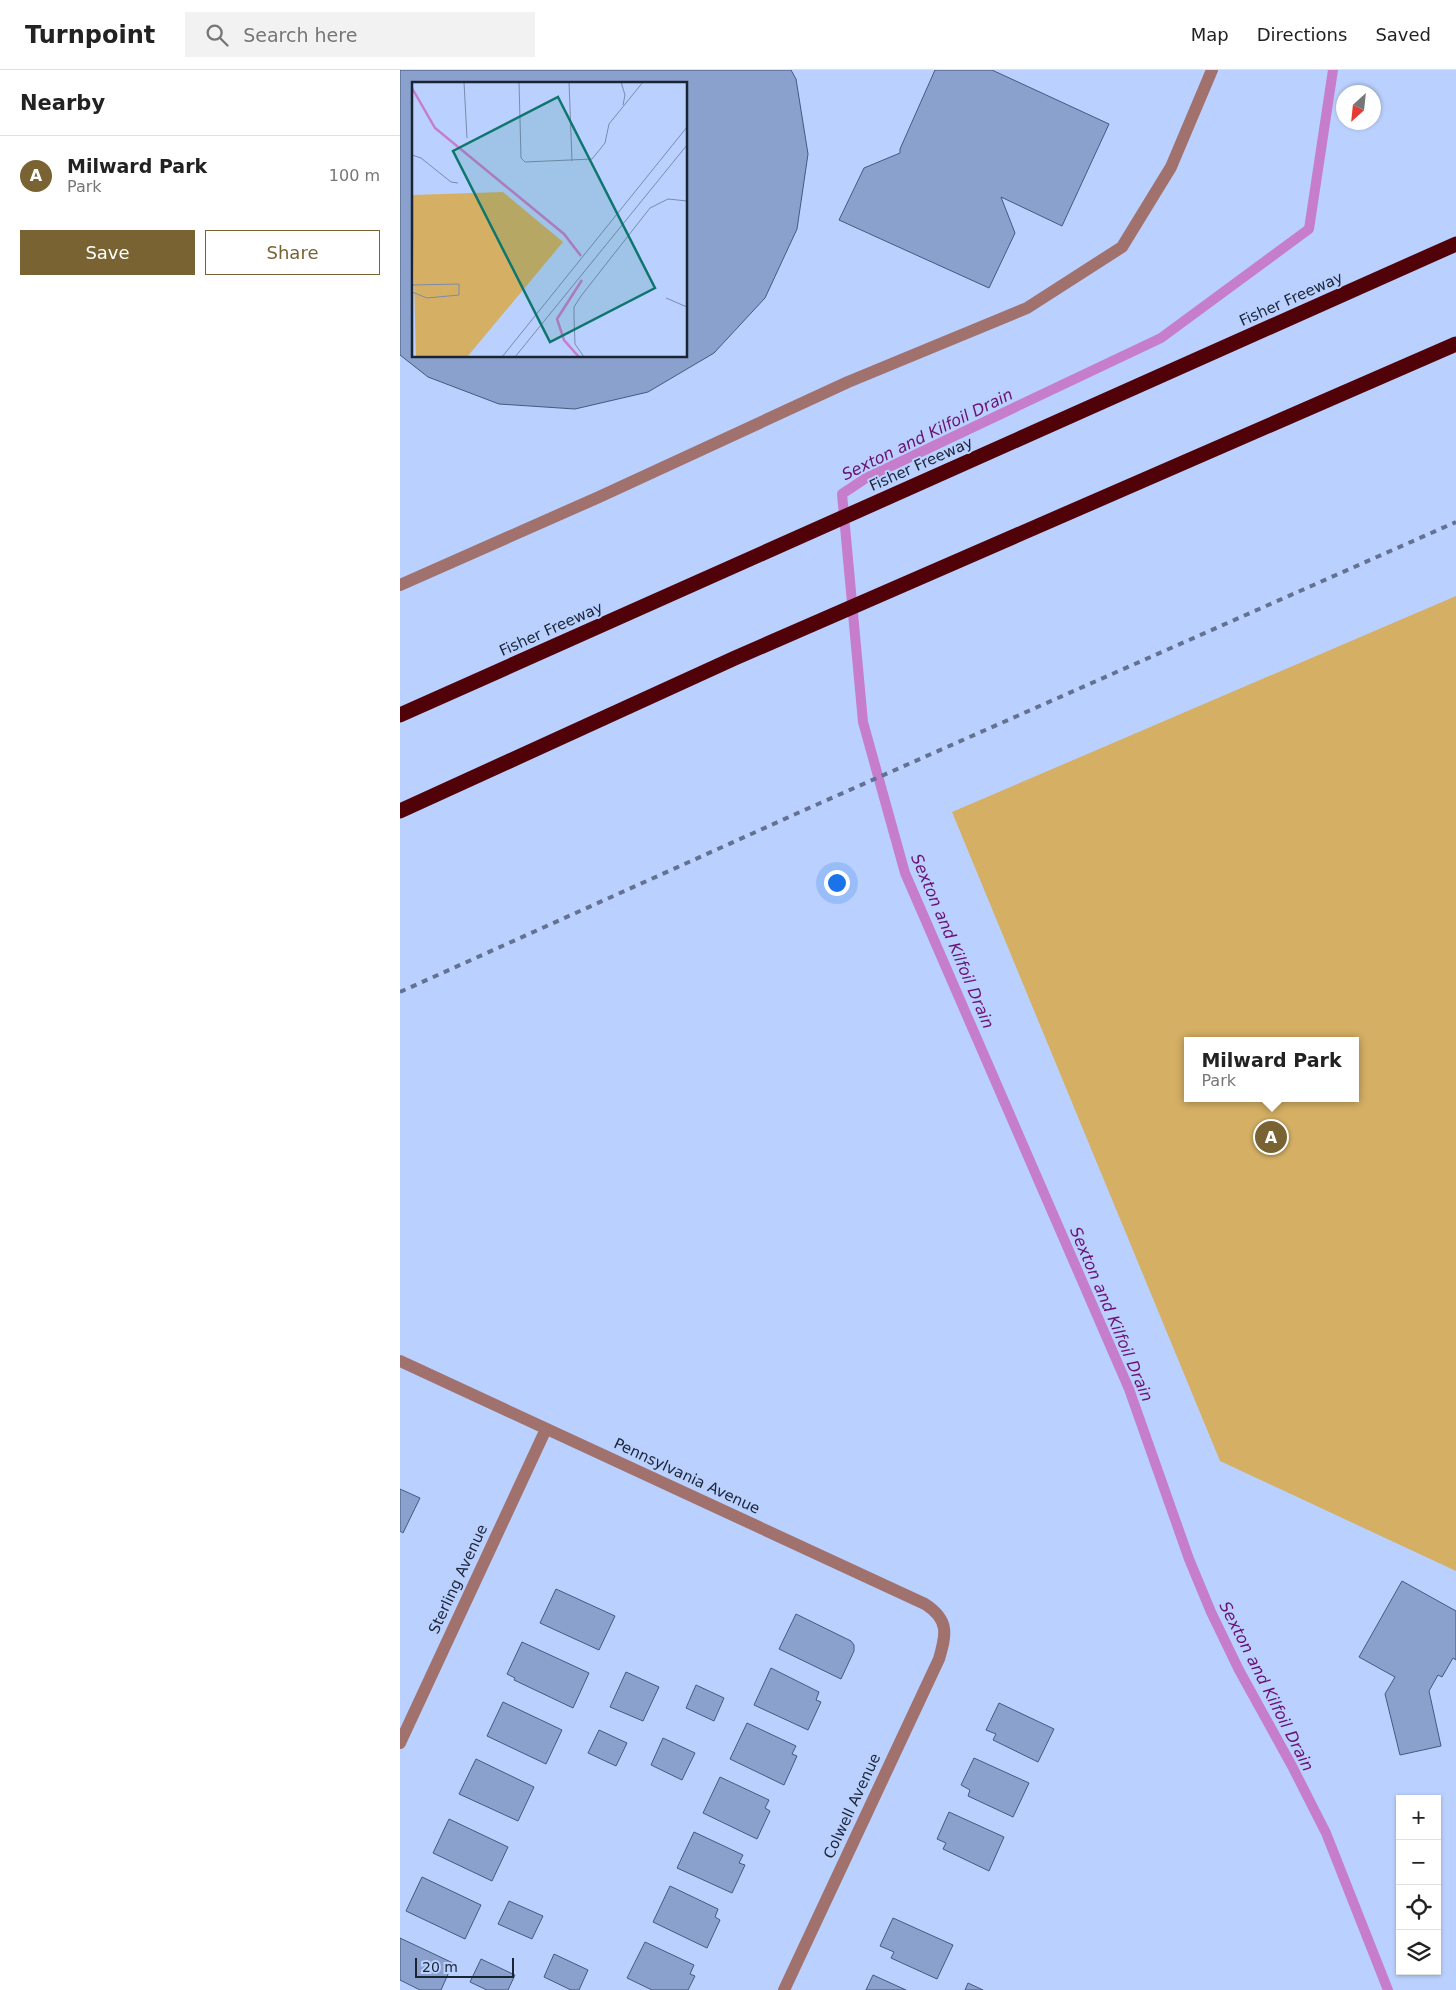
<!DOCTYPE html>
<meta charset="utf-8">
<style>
:root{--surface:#fff;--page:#f2f2f2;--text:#222;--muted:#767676;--line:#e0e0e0;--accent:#7a6333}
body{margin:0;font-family:"DejaVu Sans",sans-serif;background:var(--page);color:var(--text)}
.controls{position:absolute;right:15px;bottom:15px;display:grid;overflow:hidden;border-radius:0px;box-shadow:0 1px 4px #0004}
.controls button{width:45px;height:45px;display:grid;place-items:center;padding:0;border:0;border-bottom:1px solid var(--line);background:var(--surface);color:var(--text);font:25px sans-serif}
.compass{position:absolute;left:936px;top:15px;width:45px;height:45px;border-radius:50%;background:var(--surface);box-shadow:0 1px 4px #0004;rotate:207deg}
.scale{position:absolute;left:15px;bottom:12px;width:99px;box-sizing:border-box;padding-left:5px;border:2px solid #1b2435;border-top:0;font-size:14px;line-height:18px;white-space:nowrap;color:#1b2435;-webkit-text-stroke:4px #bad0fe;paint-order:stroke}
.you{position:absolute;left:436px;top:812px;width:18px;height:18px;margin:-12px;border:4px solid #fff;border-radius:50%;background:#1a73e8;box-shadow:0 0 0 8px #1a73e833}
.badge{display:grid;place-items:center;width:32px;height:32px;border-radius:50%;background:var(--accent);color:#fff;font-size:16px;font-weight:700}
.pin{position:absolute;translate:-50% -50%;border:2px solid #fff;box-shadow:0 1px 5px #0006}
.popup{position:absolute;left:784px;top:967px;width:175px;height:65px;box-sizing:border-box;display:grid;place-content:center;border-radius:0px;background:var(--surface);filter:drop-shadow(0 1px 4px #0005);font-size:16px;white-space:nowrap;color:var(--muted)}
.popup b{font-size:19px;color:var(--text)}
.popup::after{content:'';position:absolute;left:50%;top:100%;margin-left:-10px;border:10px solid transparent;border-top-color:var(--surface)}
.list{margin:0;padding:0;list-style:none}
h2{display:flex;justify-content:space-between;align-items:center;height:65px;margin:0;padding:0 20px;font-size:21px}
h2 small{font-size:16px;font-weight:400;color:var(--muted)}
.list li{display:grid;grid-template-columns:32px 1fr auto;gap:15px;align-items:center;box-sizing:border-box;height:80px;padding:0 20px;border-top:1px solid var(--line)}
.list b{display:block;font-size:19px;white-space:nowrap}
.list p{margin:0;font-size:16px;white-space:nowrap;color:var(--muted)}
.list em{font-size:16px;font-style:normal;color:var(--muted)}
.actions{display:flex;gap:10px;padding:15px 20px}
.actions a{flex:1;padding:11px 0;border:1px solid var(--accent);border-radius:0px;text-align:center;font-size:18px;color:var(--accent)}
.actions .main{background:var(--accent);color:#fff}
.icon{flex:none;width:28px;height:28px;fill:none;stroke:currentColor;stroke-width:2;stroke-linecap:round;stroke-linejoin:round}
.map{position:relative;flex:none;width:1056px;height:1920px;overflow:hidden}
header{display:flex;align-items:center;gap:30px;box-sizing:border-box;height:70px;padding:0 25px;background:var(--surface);border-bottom:1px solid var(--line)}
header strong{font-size:24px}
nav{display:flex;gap:28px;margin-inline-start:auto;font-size:18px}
.search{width:350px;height:45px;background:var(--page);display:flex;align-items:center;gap:12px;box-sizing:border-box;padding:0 18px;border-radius:0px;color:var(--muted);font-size:19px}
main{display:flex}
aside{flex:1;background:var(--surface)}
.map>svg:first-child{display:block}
.green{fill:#d5b064;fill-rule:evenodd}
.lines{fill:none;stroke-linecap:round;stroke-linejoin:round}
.stream{stroke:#c67dcc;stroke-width:10}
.building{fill:#8ba1cd;stroke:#45587f;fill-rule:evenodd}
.minor{stroke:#a0716d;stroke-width:12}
.highway{stroke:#510209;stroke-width:15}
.rail{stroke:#637290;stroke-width:4;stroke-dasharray:6 6;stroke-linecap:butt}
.labels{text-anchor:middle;stroke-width:4;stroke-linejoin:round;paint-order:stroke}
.street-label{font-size:15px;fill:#1b2435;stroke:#bad0fe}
.water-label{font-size:16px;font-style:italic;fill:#6b1073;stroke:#bad0fe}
.inset-river{fill:none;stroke:#c67dcc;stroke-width:2.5}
.inset-road{fill:none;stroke:#7a8bae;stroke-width:1}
.view{fill:#0f766e;fill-opacity:0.15;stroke:#0f766e;stroke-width:2.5}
.inset-edge{fill:none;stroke:#1b2435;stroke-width:2.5}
</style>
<header>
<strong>Turnpoint</strong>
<div class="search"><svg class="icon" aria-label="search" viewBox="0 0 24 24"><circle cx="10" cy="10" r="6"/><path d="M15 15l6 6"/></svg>Search here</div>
<nav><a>Map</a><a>Directions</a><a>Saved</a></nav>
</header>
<main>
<aside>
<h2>Nearby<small></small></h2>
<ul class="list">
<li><span class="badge">A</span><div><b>Milward Park</b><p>Park</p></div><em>100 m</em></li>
</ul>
<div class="actions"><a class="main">Save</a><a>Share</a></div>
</aside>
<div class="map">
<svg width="1056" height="1920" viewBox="0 0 1056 1920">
<rect width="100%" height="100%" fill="#bad0fe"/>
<path class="green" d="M1056 526V1501L820 1391 552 742ZM787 971H955V1028H787Z"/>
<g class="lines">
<path class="stream" d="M933 0 909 159 761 268 466 408 442 424 463 652 505 803 729 1319 789 1489 811 1542 839 1600 892 1696 926 1763 988 1920"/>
</g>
<path class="building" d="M0 0H391L396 9 408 84 397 159 365 228 314 283 248 322 175 339 99 334 28 307 0 285ZM14 14H286V286H14Z
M535 0H592L709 54 662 156 601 127 615 163 589 218 439 150 464 98 500 83V79Z
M0 1419 20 1428 3 1463 0 1461Z
M1002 1511 1056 1541V1590L1053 1588 1042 1607 1038 1605 1029 1621 1041 1676 1000 1685 985 1624 995 1607 959 1587Z
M156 1519 215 1546 199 1580 140 1553Z
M396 1544 451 1571 454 1575V1581L441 1609 379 1579Z
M122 1572 189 1603 173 1638 114 1610 115 1608 107 1604Z
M371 1598 419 1622 416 1630 421 1632 408 1660 354 1635Z
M226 1602 259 1617 243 1651 210 1637Z
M296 1615 324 1628 314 1651 286 1638Z
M103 1632 162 1660 146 1694 87 1666Z
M599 1633 654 1659 638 1692 593 1670 596 1664 586 1660Z
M347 1653 396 1676 392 1684 397 1686 384 1715 330 1689Z
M199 1660 227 1673 216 1696 188 1683Z
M263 1668 295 1683 282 1710 251 1695Z
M574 1688 629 1713 613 1747 568 1726 570 1720 561 1715Z
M76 1689 134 1717 118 1751 59 1724Z
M320 1707 369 1730 365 1738 370 1741 357 1769 303 1743Z
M549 1742 604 1767 589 1801 543 1779 546 1773 537 1769Z
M49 1749 108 1777 92 1811 33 1783Z
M294 1762 343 1785 339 1793 345 1795 332 1823 277 1798Z
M22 1807 81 1835 65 1869 6 1841Z
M270 1816 318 1839 315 1847 320 1850 307 1878 253 1852Z
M109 1831 143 1846 132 1869 98 1854Z
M493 1848 553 1875 537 1909 491 1888 494 1882 480 1876Z
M0 1868 53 1893 41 1920H20L0 1910Z
M245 1872 294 1895 290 1904 295 1906 288 1920H252L227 1908Z
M154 1884 188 1900 179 1920H171L144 1907Z
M81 1889 115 1905 108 1920H87L70 1912Z
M473 1905 506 1920H466Z
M568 1913 583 1920H565Z"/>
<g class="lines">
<path class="minor" d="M0 515 199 427 448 312 627 238 722 177 771 97 812 0
M0 1291 525 1534C550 1550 546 1565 539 1589L384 1920
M0 1673 146 1359"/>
<path class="highway" d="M0 645 1056 174
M0 741 335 588 1056 274"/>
<path class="rail" d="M0 922 409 738 1056 452"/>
</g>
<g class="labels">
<g class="street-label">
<text transform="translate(891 229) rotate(-24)" y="5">Fisher Freeway</text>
<text transform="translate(521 394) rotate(-24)" y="5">Fisher Freeway</text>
<text transform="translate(151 559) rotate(-24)" y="5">Fisher Freeway</text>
<text transform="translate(287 1406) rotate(25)" y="5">Pennsylvania Avenue</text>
<text transform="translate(58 1509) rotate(-65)" y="5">Sterling Avenue</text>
<text transform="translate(452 1736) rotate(-65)" y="5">Colwell Avenue</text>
</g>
<g class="water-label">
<text transform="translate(527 364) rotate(-26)" y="6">Sexton and Kilfoil Drain</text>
<text transform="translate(553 871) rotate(67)" y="6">Sexton and Kilfoil Drain</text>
<text transform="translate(712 1244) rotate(67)" y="6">Sexton and Kilfoil Drain</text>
<text transform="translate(867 1616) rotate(63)" y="6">Sexton and Kilfoil Drain</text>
</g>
</g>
<g transform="translate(12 12)">
<rect width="275" height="275" fill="#bad0fe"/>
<path d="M91 110 151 160 55 275H4L0 113Z" fill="#d5b064"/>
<path class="inset-river" d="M0 6 23 46 152 152 169 174M167 275 152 258 145 237 170 198"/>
<path class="inset-road" d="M52 0 55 56M107 0 109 76 113 80 180 77 193 61 197 42 231 0M157 0 160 79M209 0 213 13 211 23M0 73 9 76 39 100 46 101M0 203 47 202V213L15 216 0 210M254 216 275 225M90 275 275 45M103 275 275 63M172 275 163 262 162 236V225L169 214 238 126 256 117 275 119"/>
<path class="view" d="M146 15 243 206 138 260 41 69Z"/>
<rect width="275" height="275" class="inset-edge"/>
</g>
</svg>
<div class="controls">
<button>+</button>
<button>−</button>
<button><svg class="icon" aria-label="locate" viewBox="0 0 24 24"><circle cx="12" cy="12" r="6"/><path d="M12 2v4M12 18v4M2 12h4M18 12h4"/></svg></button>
<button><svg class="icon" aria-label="layers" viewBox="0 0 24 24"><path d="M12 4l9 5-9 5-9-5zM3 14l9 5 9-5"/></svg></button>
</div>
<svg class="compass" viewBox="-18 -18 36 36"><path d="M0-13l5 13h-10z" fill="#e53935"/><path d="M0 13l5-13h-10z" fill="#767676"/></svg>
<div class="scale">20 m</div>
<div class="you"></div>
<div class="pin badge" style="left:871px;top:1067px">A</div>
<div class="popup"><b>Milward Park</b>Park</div>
</div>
</main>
